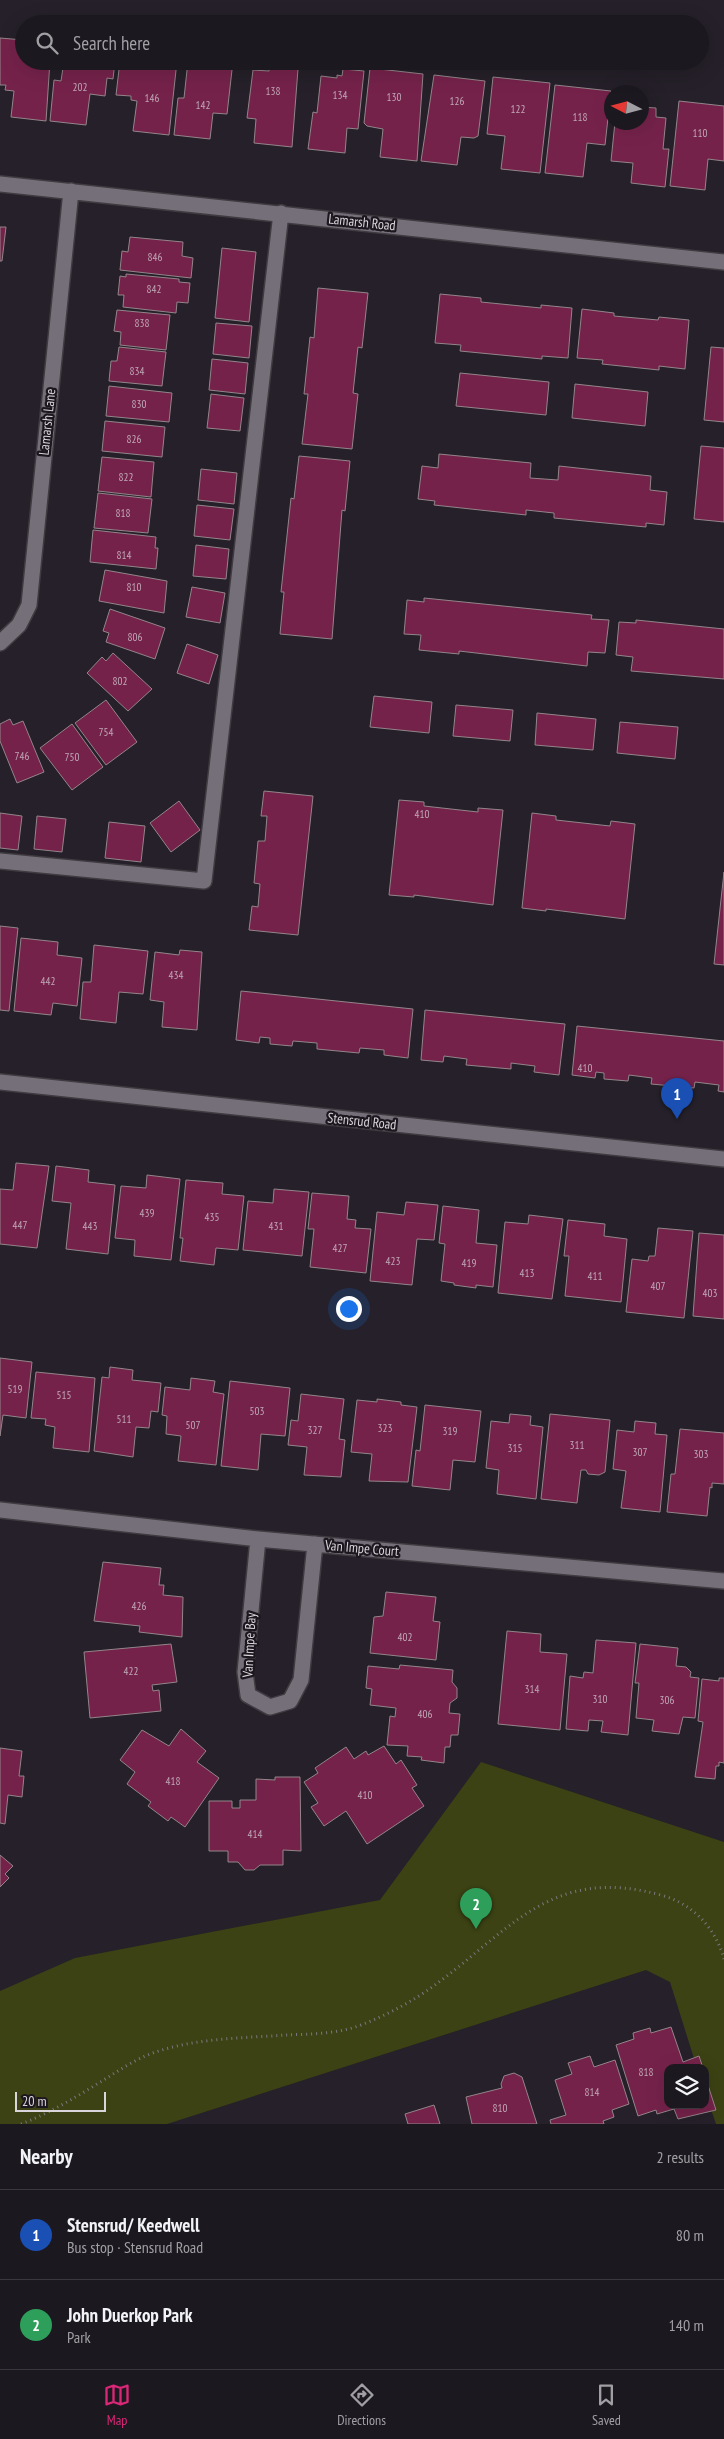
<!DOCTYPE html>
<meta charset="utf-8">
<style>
:root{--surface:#1c181f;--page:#252128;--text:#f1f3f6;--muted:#a0a0a4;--line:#3a373d;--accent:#db2777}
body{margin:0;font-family:"PT Sans Narrow",sans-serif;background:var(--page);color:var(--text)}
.controls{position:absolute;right:15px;bottom:15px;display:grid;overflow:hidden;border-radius:10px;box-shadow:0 5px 20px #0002}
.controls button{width:45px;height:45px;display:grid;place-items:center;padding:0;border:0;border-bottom:1px solid var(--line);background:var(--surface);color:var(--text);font:25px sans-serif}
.compass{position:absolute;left:604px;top:85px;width:45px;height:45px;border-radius:50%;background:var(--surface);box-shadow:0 5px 20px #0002;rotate:276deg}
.scale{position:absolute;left:15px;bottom:12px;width:91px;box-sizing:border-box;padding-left:5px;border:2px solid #d9d5db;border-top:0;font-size:14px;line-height:18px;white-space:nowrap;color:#d9d5db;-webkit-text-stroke:4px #1c171f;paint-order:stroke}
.you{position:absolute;left:348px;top:1308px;width:18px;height:18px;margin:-12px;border:4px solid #fff;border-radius:50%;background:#1a73e8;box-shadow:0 0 0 8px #1a73e833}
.badge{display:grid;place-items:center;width:32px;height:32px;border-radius:50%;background:var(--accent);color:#fff;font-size:16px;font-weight:700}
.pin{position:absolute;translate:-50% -41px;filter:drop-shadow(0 1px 2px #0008)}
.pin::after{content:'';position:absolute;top:26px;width:18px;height:15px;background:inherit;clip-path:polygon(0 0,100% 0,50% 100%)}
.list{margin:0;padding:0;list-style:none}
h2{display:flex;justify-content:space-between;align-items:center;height:65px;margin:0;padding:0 20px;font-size:21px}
h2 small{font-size:16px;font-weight:400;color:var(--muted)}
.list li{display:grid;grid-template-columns:32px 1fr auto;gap:15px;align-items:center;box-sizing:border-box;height:90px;padding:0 20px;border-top:1px solid var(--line)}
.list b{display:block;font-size:19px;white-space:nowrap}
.list p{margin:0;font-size:16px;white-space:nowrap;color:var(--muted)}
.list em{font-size:16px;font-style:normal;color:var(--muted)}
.icon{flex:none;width:28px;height:28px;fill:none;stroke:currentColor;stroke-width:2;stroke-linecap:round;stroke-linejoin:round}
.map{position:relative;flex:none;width:724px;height:2124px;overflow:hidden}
.search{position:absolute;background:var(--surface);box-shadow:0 5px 20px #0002;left:15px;right:15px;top:15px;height:55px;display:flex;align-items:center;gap:12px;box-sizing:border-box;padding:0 18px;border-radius:28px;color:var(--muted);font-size:19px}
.sheet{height:245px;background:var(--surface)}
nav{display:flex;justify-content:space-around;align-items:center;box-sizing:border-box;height:70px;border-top:1px solid var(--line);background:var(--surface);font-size:14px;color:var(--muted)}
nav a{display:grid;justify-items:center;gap:2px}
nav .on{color:var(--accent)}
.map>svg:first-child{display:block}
.green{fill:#3c4213}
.building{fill:#75224a;stroke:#93858a}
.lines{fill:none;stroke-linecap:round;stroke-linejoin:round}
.minor-casing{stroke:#3f3b41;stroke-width:18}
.path{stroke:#7c787f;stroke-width:3;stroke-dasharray:1 4;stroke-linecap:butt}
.minor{stroke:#756f7a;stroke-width:15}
.labels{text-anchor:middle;stroke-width:4.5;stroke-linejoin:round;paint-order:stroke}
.number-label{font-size:11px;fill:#c0a8b7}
.street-label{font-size:14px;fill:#d9d5db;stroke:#1c171f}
</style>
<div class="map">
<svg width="724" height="2124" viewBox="0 0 724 2124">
<rect width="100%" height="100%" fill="#252029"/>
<path class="green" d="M481 1762 724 1842V2124H716L705 2092V2068H697L670 1982 646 1970 167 2124H0V1991L75 1958 380 1900Z"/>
<path class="building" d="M0 38 24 40V61H50L46 121 11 117 14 91 5 90 6 85H0Z
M64 61H115L113 79 107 78 105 96 90 94 86 125 50 121 54 80 61 81Z
M120 61H177L169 135 133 131 137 101 131 100V96L116 95Z
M188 61H233L227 114 213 113 210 139 174 135 178 98H184Z
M270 66 298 69 292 147 254 143 256 119 247 118 253 70 269 71Z
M370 68 423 74 417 161 380 157 383 129 367 126 364 123Z
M343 69 364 71 358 129 347 128 345 153 308 149 313 112 317 113 321 76 337 78V75L342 76Z
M434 75 485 81 478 136 474 138 461 137 457 165 421 161Z
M493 77 550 83 540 173 501 169 505 136 487 134Z
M555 85 611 91 605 145 587 143 583 177 545 173Z
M679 101 724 106V161L708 159 705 190 670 186Z
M642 107 656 108V117L666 118 663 149H669L665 187 631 183 633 163 611 161 615 122H642Z
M0 227H6L2 261H0Z
M130 237 183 242 182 256 193 258 191 278 120 270 122 251 128 252Z
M222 248 256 252 249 322 215 318Z
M126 274 179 279V282L190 283 188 303 177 302 176 313 123 307 124 295H118L120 276 126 277Z
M318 288 368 293 362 348 358 347 353 393 358 394 352 449 302 444 308 394H304L310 337 314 338Z
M440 294 481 298V302L541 308V305L572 308 568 358 542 356V359L460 351 461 345 435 343Z
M582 309 614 313V316L658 320 659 317 689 320 685 369 659 366V370L602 364 603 360 577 358Z
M117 310 170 315 166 350 120 345 121 332 114 331Z
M216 323 252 326 249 358 213 354Z
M119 347 166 352 162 386 109 381 111 361H117Z
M711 347 724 348V422L704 420Z
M212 359 248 363 245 394 209 390Z
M460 373 549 382 546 415 456 406Z
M575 384 648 392 645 426 572 418Z
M109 386 172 393 169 422 106 416Z
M211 394 244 398 240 431 207 428Z
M105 421 165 427 162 457 102 451Z
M701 446 724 448V522L694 519Z
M439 454 531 463 530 478 558 480 559 466 651 476 650 490 667 492 664 525 646 523V527L554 518V513L526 510V515L434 505 435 501 418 499 422 466 438 468Z
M299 456 350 461 345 511 342 510 332 639 280 634 284 592H281L291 498 294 499Z
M102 457 154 462 151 497 98 491Z
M201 469 237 473 234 504 198 500Z
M98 493 152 499 148 533 94 528Z
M197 505 234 509 230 540 194 536Z
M93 530 156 537 155 548H158L156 569 90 562Z
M196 545 229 549 226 579 193 576Z
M105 570 167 581 164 613 99 601Z
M192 587 225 593 220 623 186 617Z
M424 598 592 615 591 619 609 620 605 653 588 652 587 666 459 651V654L419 650 421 635 404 634 407 600 424 602Z
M110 609 165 628 155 659 106 642 109 633 103 631Z
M636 620 724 629V679L631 671 633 657 616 655 619 622 636 623Z
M187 644 218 655 209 684 177 673Z
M113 653 152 689 128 711 87 673 102 657 106 661Z
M374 696 432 702 429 733 370 727Z
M106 700 137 742 106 765 75 723Z
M456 705 513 710 510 741 453 736Z
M537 713 596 719 593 750 535 745Z
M10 719 13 725 23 721 44 772 17 783 0 741V724Z
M620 722 678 727 675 759 617 753Z
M72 724 103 767 72 790 40 748Z
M264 791 313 796 298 935 249 930 252 906 258 907 260 884 254 883 258 841H265L267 816H261Z
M399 800 424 802V806L478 812V808L503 810 493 905 414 895V897L389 895Z
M179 801 200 830 171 852 150 823Z
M0 813 22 816 18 850 0 848Z
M532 813 556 816V820L610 826 611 821 635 824 625 919 546 909V911L522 908Z
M37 816 66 819 62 852 34 849Z
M109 822 145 826 141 862 105 858Z
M724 872V965L714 964Z
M0 926 18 928 9 1011 0 1010Z
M21 938 58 942 57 955 82 958 77 1006 53 1003 51 1015 14 1011Z
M94 945 148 951 143 994 119 992 116 1023 80 1019 83 982H91Z
M180 950 202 952 197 1030 162 1027 164 1002 150 1000 155 952 179 955Z
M241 991 413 1009 408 1058 384 1055V1050L360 1048 359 1053 317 1049V1043L293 1041 292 1046 270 1044V1038L260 1037 259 1043 236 1040Z
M425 1010 565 1024 559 1075 534 1072 535 1066 511 1063V1069L466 1065 467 1059 444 1056 443 1062 421 1060Z
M577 1026 724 1041V1092L718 1091 719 1085 695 1082 694 1088 651 1084 652 1078 629 1075 628 1081 604 1079V1073L596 1072 595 1078 572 1075Z
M16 1163 49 1166 37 1248 0 1244V1189L13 1190Z
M56 1166 89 1170 88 1182 115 1185 108 1254 66 1249 71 1203 52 1201Z
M147 1175 180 1179 171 1260 134 1256 135 1240 115 1238 121 1186 146 1188Z
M186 1180 223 1183 222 1194 244 1196 238 1250 216 1248 214 1265 180 1261 183 1238H180Z
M274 1189 309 1192 302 1256 243 1250 248 1201 273 1203Z
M312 1193 349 1196 347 1219 356 1220 355 1228 371 1229 366 1273 310 1267 314 1229H308Z
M406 1202 438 1205 434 1240 417 1239 412 1285 370 1281 377 1212 404 1215Z
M443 1206 479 1210 476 1243 497 1245 493 1287 476 1285V1288L454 1285V1283L441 1281 445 1244 439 1243Z
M529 1215 563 1219 552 1299 498 1293 505 1222 528 1224Z
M568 1220 605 1224 604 1236 627 1239 621 1302 565 1296 569 1256H564Z
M658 1228 693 1231 684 1318 626 1312 632 1259 648 1261 649 1256H655Z
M699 1233 724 1235V1319L693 1316Z
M0 1358 32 1362 26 1418 3 1415 0 1436Z
M110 1367 133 1370 132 1380 161 1383 158 1412 151 1411 149 1428 136 1427 133 1457 94 1451 102 1377 109 1378Z
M36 1372 95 1378 89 1452 53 1448 55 1427 45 1425 46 1419 31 1418Z
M191 1378 215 1381 213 1392 224 1394 216 1465 178 1461 181 1436 166 1434 167 1416 162 1415 165 1387 190 1390Z
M230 1381 290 1388 285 1436 261 1434 258 1470 221 1466Z
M301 1394 344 1399 339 1439 345 1440 341 1477 304 1475 307 1447 288 1445 291 1420 298 1421Z
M377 1399 401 1402V1405L417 1407 408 1482 369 1481 372 1454 351 1452 357 1400 377 1402Z
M425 1405 481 1411 475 1462 453 1460 450 1490 412 1486 416 1450 420 1451Z
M510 1414 531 1416 530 1425 543 1427 536 1499 497 1494 499 1470 486 1468 491 1421 509 1423Z
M550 1414 610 1420 605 1472 599 1475 588 1474 586 1470H581L577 1503 541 1499Z
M635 1421 656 1423 655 1434 667 1435 660 1512 621 1508 626 1471 613 1469 617 1430 634 1432Z
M680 1429 724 1433V1484L712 1483V1488L710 1487 707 1516 667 1512 671 1474H675Z
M103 1562 161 1568 159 1585H164L163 1595 183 1597 182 1637 139 1632 140 1626 94 1621Z
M386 1592 436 1597 433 1621 440 1622 436 1660 370 1653 374 1617 383 1616Z
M507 1631 541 1634 540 1652 567 1654 560 1730 498 1724Z
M596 1640 636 1643 628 1735 601 1732 603 1721 589 1720 588 1731 566 1729 570 1676 583 1678 584 1672 593 1673Z
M171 1644 177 1682 152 1685 153 1691 159 1690 161 1711 90 1718 84 1652Z
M640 1644 678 1648 676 1666 686 1667 691 1672 690 1677 699 1678 695 1718 683 1717 679 1734 652 1731 654 1720 636 1718 639 1683H635Z
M400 1665 453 1670 452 1682 457 1688V1698L450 1703 449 1713 460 1714 458 1735H451L450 1747H445L444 1763 421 1760 422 1757 407 1756 408 1746 387 1745 390 1716 395 1717 396 1708 370 1705 372 1689 366 1688 368 1666 399 1669Z
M719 1678H724V1763L719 1762V1766H716L715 1779 695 1777 703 1722 698 1721 702 1679 719 1681Z
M181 1729 206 1751 197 1762 219 1778 185 1827 171 1817 168 1821 148 1806 151 1802 127 1784 135 1772 120 1760 142 1730 169 1746Z
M384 1746 396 1764 401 1760 417 1785 412 1788 424 1806 367 1844 346 1811 324 1826 311 1807 318 1803 304 1782 318 1773 315 1768 346 1747 354 1759 366 1751 368 1755Z
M0 1748 22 1751 19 1776H24L22 1797 8 1795 5 1824 0 1823Z
M275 1777H300L301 1851 283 1850V1865H260L254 1870H245L238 1862H228V1851H209V1801H232V1808H240V1800H256V1779L275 1780Z
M0 1855 13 1866 5 1874 9 1878 0 1887Z
M671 2027 683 2062 699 2056 703 2068H668V2105H705V2076L716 2110 678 2119 674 2109 657 2114 656 2110 638 2116 616 2045 634 2039 633 2033 650 2028 651 2033Z
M590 2056 594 2067 615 2060 629 2104 612 2110 614 2117 603 2121 604 2124H551L550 2120 566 2115 555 2080 572 2074 568 2063Z
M514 2073 522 2077 537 2124H472L466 2097 502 2088 501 2084 504 2076Z
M434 2105 440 2124H408L405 2114Z"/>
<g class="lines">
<defs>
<path id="minor" d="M0 184 724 262
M0 643 19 625 29 605 71 191
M0 861 204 881 281 213
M0 1082 724 1159
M0 1510 258 1539 724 1581
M258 1539 245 1672 248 1695 270 1707 290 1701 301 1680 315 1544"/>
</defs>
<use href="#minor" class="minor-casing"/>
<path class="path" d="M21 2124C50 2113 76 2097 102 2081 120 2070 138 2057 159 2051 199 2038 244 2038 286 2035 310 2034 338 2034 361 2025 384 2016 404 2006 425 1992 507 1936 548 1862 664 1896 694 1905 716 1929 724 1959"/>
<use href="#minor" class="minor"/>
</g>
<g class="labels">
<g class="number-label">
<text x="80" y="91">202</text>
<text x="273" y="95">138</text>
<text x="340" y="99">134</text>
<text x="394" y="101">130</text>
<text x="152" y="102">146</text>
<text x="457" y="105">126</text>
<text x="203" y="109">142</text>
<text x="518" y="113">122</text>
<text x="580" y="121">118</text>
<text x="700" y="137">110</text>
<text x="155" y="261">846</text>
<text x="154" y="293">842</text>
<text x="142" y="327">838</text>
<text x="137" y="375">834</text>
<text x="139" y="408">830</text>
<text x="134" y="443">826</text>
<text x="126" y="481">822</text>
<text x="123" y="517">818</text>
<text x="124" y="559">814</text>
<text x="134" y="591">810</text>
<text x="135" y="641">806</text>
<text x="120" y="685">802</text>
<text x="106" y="736">754</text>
<text x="22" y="760">746</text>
<text x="72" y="761">750</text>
<text x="422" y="818">410</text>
<text x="176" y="979">434</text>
<text x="48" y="985">442</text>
<text x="585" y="1072">410</text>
<text x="147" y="1217">439</text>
<text x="212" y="1221">435</text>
<text x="20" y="1229">447</text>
<text x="90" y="1230">443</text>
<text x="276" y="1230">431</text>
<text x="340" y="1252">427</text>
<text x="393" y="1265">423</text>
<text x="469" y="1267">419</text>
<text x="527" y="1277">413</text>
<text x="595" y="1280">411</text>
<text x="658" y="1290">407</text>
<text x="710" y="1297">403</text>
<text x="15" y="1393">519</text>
<text x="64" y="1399">515</text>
<text x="257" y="1415">503</text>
<text x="124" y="1423">511</text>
<text x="193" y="1429">507</text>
<text x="385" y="1432">323</text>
<text x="315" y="1434">327</text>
<text x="450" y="1435">319</text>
<text x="577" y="1449">311</text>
<text x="515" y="1452">315</text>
<text x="640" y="1456">307</text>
<text x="701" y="1458">303</text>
<text x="139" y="1610">426</text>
<text x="405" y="1641">402</text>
<text x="131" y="1675">422</text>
<text x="532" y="1693">314</text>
<text x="600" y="1703">310</text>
<text x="667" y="1704">306</text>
<text x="425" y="1718">406</text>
<text x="173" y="1785">418</text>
<text x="365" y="1799">410</text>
<text x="255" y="1838">414</text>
<text x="646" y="2076">818</text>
<text x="592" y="2096">814</text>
<text x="500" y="2112">810</text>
</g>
<g class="street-label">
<text transform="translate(362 222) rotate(6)" y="5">Lamarsh Road</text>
<text transform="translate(47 422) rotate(-84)" y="5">Lamarsh Lane</text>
<text transform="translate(362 1121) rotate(6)" y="5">Stensrud Road</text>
<text transform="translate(362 1548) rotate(5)" y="5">Van Impe Court</text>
<text transform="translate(249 1645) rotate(-87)" y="5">Van Impe Bay</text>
</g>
</g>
</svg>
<div class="controls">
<button><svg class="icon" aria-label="layers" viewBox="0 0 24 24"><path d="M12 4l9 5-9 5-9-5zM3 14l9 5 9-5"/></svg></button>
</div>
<svg class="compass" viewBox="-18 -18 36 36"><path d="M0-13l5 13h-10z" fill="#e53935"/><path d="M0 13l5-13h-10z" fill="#a0a0a4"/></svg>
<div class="scale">20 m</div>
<div class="you"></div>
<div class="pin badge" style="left:677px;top:1119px;background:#1a4fb4">1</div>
<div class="pin badge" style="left:476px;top:1929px;background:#2e9e5b">2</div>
<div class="search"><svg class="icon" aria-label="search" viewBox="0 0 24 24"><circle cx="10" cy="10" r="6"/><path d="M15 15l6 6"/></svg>Search here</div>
</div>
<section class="sheet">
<h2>Nearby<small>2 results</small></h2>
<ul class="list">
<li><span class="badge" style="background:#1a4fb4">1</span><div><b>Stensrud/ Keedwell</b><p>Bus stop · Stensrud Road</p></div><em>80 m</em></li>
<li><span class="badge" style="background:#2e9e5b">2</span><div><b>John Duerkop Park</b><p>Park</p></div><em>140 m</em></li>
</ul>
</section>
<nav>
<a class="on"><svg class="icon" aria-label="map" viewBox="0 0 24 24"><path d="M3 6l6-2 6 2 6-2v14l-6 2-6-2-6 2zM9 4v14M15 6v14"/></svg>Map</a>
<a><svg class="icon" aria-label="directions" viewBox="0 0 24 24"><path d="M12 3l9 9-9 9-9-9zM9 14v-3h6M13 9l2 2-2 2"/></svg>Directions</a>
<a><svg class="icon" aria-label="saved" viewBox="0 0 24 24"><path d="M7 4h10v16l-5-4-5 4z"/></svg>Saved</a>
</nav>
